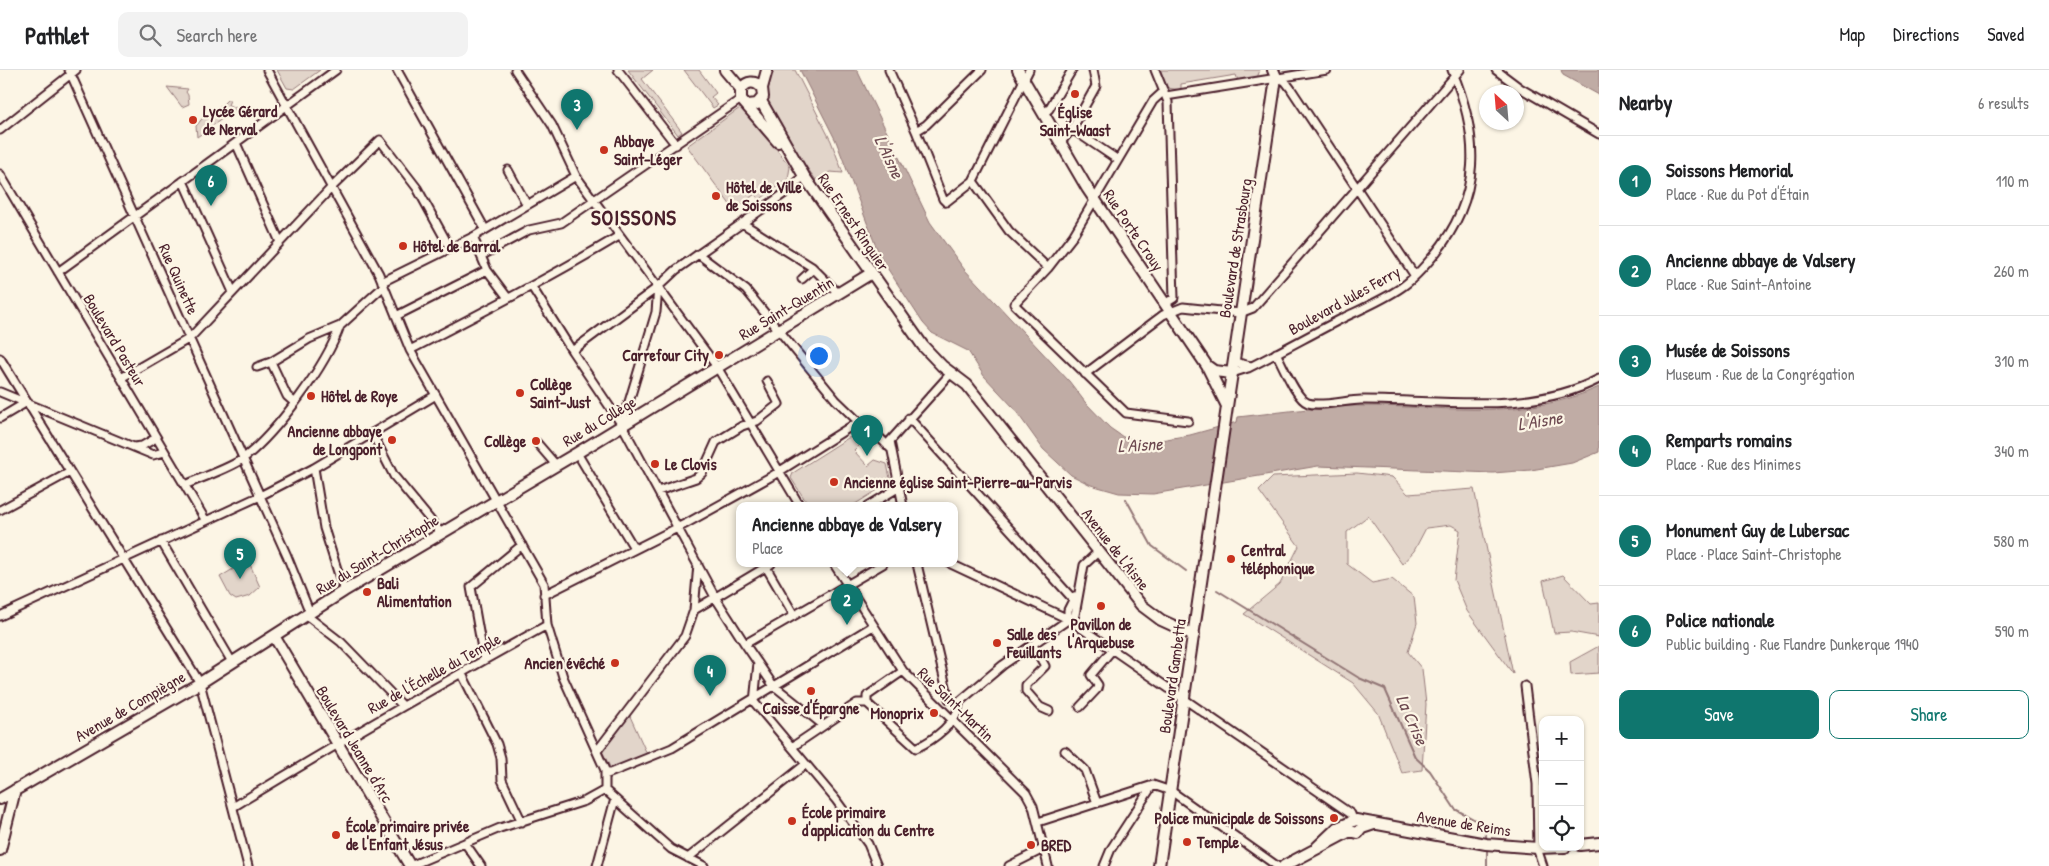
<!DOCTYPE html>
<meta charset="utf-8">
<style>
:root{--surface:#fff;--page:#f2f2f2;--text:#202124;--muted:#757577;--line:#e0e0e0;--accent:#0f766e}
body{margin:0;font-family:"Patrick Hand",sans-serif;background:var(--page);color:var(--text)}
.controls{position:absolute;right:15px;bottom:15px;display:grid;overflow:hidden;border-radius:10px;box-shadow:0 1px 4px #0004}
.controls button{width:45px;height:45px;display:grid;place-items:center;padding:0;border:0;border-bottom:1px solid var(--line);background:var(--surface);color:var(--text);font:25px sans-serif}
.compass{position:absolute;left:1479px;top:15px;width:45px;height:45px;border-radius:50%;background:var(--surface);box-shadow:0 1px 4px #0004;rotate:334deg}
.you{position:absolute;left:818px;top:285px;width:18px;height:18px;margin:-12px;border:4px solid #fff;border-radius:50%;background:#1a73e8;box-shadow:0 0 0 8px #1a73e833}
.badge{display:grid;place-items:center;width:32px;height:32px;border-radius:50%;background:var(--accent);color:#fff;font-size:16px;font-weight:700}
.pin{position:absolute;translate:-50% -41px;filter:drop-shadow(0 1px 2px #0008)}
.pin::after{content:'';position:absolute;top:26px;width:18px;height:15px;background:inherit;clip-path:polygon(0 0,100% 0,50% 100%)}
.popup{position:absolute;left:736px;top:432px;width:222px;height:65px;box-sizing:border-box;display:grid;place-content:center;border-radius:10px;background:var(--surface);filter:drop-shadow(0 1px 4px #0005);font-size:16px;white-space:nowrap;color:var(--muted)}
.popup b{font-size:19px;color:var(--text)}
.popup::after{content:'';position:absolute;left:50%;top:100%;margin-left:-10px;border:10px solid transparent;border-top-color:var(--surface)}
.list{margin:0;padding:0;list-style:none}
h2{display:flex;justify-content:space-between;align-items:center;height:65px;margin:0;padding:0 20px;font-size:21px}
h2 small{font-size:16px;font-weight:400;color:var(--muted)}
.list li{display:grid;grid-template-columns:32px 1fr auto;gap:15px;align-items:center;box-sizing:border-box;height:90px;padding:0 20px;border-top:1px solid var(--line)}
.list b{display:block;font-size:19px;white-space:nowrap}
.list p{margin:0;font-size:16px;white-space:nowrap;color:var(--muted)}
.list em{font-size:16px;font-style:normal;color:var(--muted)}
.actions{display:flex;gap:10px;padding:15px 20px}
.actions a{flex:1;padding:11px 0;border:1px solid var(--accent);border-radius:10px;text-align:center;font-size:18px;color:var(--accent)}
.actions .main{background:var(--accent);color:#fff}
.icon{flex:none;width:28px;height:28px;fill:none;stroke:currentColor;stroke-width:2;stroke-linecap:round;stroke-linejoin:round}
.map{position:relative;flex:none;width:1599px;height:796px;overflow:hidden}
header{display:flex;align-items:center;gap:30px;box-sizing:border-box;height:70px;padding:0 25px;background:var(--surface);border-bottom:1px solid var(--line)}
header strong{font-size:24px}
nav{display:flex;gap:28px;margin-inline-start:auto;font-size:18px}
.search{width:350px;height:45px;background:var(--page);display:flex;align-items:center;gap:12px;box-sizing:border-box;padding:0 18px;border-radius:10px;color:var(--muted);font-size:19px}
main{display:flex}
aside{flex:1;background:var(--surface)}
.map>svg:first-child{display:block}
.green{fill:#e2d5ca;stroke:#967a7a}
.water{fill:#c0aca5;stroke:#917474}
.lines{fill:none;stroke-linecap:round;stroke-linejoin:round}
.stream{stroke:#917474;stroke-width:2}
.street-casing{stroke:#4a1f2b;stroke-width:11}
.secondary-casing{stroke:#4a1f2b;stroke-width:14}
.primary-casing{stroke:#4a1f2b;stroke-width:14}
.street{stroke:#fcf5e5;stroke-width:7}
.secondary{stroke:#fcf5e5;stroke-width:10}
.primary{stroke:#fcf5e5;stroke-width:10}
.poi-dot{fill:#c8321e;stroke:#fcf5e5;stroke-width:2}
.labels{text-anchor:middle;stroke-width:4.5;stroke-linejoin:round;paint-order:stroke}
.poi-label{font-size:16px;font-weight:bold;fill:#4a1f2b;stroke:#fcf5e5;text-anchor:start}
.street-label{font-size:16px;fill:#4a1f2b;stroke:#fcf5e5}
.water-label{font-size:18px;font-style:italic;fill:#6d4950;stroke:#fcf5e5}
.district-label{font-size:21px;font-weight:bold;letter-spacing:1px;fill:#4a1f2b;stroke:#fcf5e5}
</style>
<header>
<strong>Pathlet</strong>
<div class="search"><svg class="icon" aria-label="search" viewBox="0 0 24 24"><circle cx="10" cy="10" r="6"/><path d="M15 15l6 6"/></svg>Search here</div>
<nav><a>Map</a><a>Directions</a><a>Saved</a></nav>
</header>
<main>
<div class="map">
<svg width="1599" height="796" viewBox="0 0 1599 796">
<rect width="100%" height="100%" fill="#fcf5e5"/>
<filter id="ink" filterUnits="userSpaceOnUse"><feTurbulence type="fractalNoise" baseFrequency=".02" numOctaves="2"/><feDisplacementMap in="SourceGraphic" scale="10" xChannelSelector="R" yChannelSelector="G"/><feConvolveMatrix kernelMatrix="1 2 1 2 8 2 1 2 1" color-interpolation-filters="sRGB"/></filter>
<g filter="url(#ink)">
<path class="green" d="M277 0H320L294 19 287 18Z
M628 0H653L642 9 682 62 678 65Z
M684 0H699L716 23 711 27 718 35 713 38Z
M772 0H795L831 71 843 103 830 102 816 110C806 96 773 53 769 39 766 27 769 11 772 0Z
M1160 0H1260L1257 8 1238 11 1236 5 1181 14V20L1167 18Z
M167 17 188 19 186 22 188 25 189 34 182 37Z
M227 30H230L228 35 237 38 197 67 196 56 206 44H213Z
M740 38 746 39 790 97 788 109 759 130 755 124 734 140 687 76Z
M857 366 861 374 854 381 868 396 875 390 887 394 890 408 889 413 852 436H809L791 408 793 403 848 368Z
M1357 403 1392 407 1408 424 1474 419 1513 604 1467 541 1454 510 1460 460 1451 455 1426 458 1414 481 1402 494 1368 446 1347 462V494L1372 513 1392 509 1414 527 1417 553 1408 582 1422 599 1426 634 1422 700 1402 703 1378 643 1353 613 1244 544 1280 514 1299 476 1259 421 1273 407Z
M248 490 260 517 250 526 236 530 230 526 220 507Z
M1563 505 1591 534 1599 533V567L1571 562 1554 563 1543 511Z
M1599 576V603L1571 605 1570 592Z
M629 644 647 684 611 699 602 681Z"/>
<path class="water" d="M800 0H857L930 152 964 199 1069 311 1085 332 1110 358 1123 367 1142 371H1155L1190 365 1237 352 1238 347C1283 342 1329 335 1374 336 1449 337 1529 350 1599 317V382L1572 393 1531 400 1493 403 1318 396 1153 424 1119 423 1091 415 1071 405 1043 379 1013 337 984 306 968 281 932 263 923 253 880 187 836 71Z
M1561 0H1599V25L1563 5Z"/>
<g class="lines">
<path class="stream" d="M1126 429 1152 476 1186 501
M1217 520 1359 608 1385 619 1415 687 1430 701 1455 739 1484 755 1487 771
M1487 796V778"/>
<defs>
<path id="street" d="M69 0 287 486 310 543
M267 0 379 204 410 280 544 514 547 555 563 607 605 700V720L671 779 704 796
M397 0 485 159
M515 0 552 55 576 106 717 297 800 436
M618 0 676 75
M889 0 916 61 943 129 946 132 973 111 1029 0
M1155 0 1168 32 1174 228 1166 233
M1496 0 1520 18 1599 64
M1276 7 1285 11 1291 19 1415 206
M1164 21 1153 31 1073 166 1048 198 1014 234 1126 343 1188 351
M1166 26 1327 0
M1043 44 1049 39 1072 0
M1072 59 1118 90
M0 60 76 0
M916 61 926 55 982 0
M1061 72 1072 59 1096 16 1093 0
M236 73 280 172
M508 100 527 135
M0 104 206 451
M183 111 233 222
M973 111 1009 161 1048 198
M742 153 812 197 838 223
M473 167 487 200 508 228
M698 184 746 220 836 330 865 358 877 365 890 378
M481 186 529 160 561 153 741 29
M58 202 336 0
M802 209 813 199
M382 212 473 167 576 106
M532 217 572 281 622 355 715 527 745 574 773 615 823 655
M396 246 487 200
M410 280C481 243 551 207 619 166
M572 281 658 217 676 200 785 123 804 106
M1276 283C1283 295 1296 329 1308 333 1320 337 1348 330 1361 330 1439 329 1528 346 1599 309
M0 288 200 613 248 796
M271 292 287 326 295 333
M1234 292 1251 296
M257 297 271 292 309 269 340 256 384 216
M1232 303 1248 298C1280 282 1312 264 1345 247 1364 238 1385 229 1402 217 1415 208 1425 196 1434 185 1482 127 1480 67 1452 0
M1085 304 1163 245 1183 237 1240 243 1253 238 1460 0
M121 308 190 268 331 118 380 70 417 118 450 178
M0 322 153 385 164 382
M0 348 27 332
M909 348 1072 528
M622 355 656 242 658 217
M372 363 394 406 441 463
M537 373 556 395
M134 377 142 376 156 368
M577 383 634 478
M314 398 324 458 344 521
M185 415C202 407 229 399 244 388 277 362 326 296 340 256
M658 421 696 408 702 403 716 372 742 356 757 351 779 334 767 311
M868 436 898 418
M903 436 890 371 952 302
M0 440 70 402
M161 471 232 592
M834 494 903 601 1026 723 1033 736 1048 796
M917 494 949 629
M951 494 1068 549 1351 744 1353 750
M766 497 794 545
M544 525 687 453 772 406 858 352
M694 540 771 494
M306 545 341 572 402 635
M0 546 260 426 314 398 436 325
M1068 549V540L1075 526
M745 574 883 494
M1033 575 1045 596 1026 615V621L1040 637 1049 641
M484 590 471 517 522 475
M758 593 754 632 836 730 868 774 877 796
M462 604 497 674 501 688 502 710 522 752
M1525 616 1537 714 1538 781 1543 796
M959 632 1003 595 1075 545 1084 495 1099 481
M867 633 916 678C932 671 960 651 959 632
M867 633V626L903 601
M1080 637 1097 619 1098 615 1091 605 1112 580
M792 677 857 633H867
M597 681 685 566 694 540 698 494
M1065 681 1085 700 1097 733
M605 705 672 678 873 556
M233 737C336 674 441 614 547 555
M1038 752 1153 715 1171 721 1277 796
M465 773 481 796
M688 788 806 694
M410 796 500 758 585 731 605 720
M597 796 615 729
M1009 796 1045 778
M1104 796 1111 779 1152 716"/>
<path id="secondary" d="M725 0 741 19
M762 18 767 0
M761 31 804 106 923 276 942 296 967 315 1141 535 1161 550 1194 565
M748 35 757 34 763 27 762 18C755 10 747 11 741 19V29L778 72
M1232 303 1274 22 1276 7 1273 0
M274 566 410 796
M0 729 200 613 344 521 577 383 870 204
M1350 761 1358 763 1362 758 1374 754
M1580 775 1599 773
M1317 777 1337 758 1356 750 1486 774 1538 778 1565 777
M0 780 15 720
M1284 796 1350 761"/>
<path id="primary" d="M1018 0 1087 118 1207 296 1227 336
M1159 796 1232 303 1214 301 1207 296"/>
</defs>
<use href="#street" class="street-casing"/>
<use href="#secondary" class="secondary-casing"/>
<use href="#primary" class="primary-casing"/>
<use href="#street" class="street"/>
<use href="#secondary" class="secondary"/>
<use href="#primary" class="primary"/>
</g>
</g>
<g class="poi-dot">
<circle cx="1075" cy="24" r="5"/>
<circle cx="193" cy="50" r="5"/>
<circle cx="604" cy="80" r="5"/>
<circle cx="716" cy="126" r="5"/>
<circle cx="403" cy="176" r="5"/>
<circle cx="719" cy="285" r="5"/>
<circle cx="520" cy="323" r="5"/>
<circle cx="311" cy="326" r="5"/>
<circle cx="392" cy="370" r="5"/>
<circle cx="536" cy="371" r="5"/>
<circle cx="655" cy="394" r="5"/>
<circle cx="834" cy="412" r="5"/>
<circle cx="1231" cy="489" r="5"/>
<circle cx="367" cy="522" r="5"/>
<circle cx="1101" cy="536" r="5"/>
<circle cx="997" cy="573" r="5"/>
<circle cx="615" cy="593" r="5"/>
<circle cx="811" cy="621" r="5"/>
<circle cx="934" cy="643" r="5"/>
<circle cx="1334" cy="748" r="5"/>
<circle cx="792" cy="751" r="5"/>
<circle cx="336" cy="765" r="5"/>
<circle cx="1187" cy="772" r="5"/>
<circle cx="1031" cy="775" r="5"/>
</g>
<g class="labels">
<g class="poi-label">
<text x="203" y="47">Lycée Gérard<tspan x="203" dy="18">de Nerval</tspan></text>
<text x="1075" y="48" text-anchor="middle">Église<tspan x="1075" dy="18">Saint-Waast</tspan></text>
<text x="614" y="77">Abbaye<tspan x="614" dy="18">Saint-Léger</tspan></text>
<text x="726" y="123">Hôtel de Ville<tspan x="726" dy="18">de Soissons</tspan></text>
<text x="413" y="182">Hôtel de Barral</text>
<text x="709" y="291" text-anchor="end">Carrefour City</text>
<text x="530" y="320">Collège<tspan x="530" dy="18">Saint-Just</tspan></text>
<text x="321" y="332">Hôtel de Roye</text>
<text x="382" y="367" text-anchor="end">Ancienne abbaye<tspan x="382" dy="18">de Longpont</tspan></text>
<text x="526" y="377" text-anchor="end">Collège</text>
<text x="665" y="400">Le Clovis</text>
<text x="844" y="418">Ancienne église Saint-Pierre-au-Parvis</text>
<text x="1241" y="486">Central<tspan x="1241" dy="18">téléphonique</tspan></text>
<text x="377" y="519">Bali<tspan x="377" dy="18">Alimentation</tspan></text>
<text x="1101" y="560" text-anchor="middle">Pavillon de<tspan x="1101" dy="18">l'Arquebuse</tspan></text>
<text x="1007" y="570">Salle des<tspan x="1007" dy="18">Feuillants</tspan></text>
<text x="605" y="599" text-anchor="end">Ancien évêché</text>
<text x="811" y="644" text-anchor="middle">Caisse d'Épargne</text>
<text x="924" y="649" text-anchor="end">Monoprix</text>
<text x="802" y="748">École primaire<tspan x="802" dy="18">d'application du Centre</tspan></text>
<text x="1324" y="754" text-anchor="end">Police municipale de Soissons</text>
<text x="346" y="762">École primaire privée<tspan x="346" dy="18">de l'Enfant Jésus</tspan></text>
<text x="1197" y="778">Temple</text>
<text x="1041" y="781">BRED</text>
</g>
<g class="street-label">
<text transform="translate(854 152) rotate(56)" y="6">Rue Ernest Ringuier</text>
<text transform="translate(1134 160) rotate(56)" y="6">Rue Porte Crouy</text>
<text transform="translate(1235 178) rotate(-81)" y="6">Boulevard de Strasbourg</text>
<text transform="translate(179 209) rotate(66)" y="6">Rue Quinette</text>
<text transform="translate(1344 230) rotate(-29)" y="6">Boulevard Jules Ferry</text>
<text transform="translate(786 238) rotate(-31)" y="6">Rue Saint-Quentin</text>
<text transform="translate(115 270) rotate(59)" y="6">Boulevard Pasteur</text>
<text transform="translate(599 351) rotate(-31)" y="6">Rue du Collège</text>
<text transform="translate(1116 479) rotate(52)" y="6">Avenue de l'Aisne</text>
<text transform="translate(377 484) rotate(-31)" y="6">Rue du Saint-Christophe</text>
<text transform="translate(434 603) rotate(-29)" y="6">Rue de l'Échelle du Temple</text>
<text transform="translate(1172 606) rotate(-82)" y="6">Boulevard Gambetta</text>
<text transform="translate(956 634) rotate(44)" y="6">Rue Saint-Martin</text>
<text transform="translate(130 636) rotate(-30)" y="6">Avenue de Compiègne</text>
<text transform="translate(355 674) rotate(59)" y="6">Boulevard Jeanne d'Arc</text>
<text transform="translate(1464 753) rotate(9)" y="6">Avenue de Reims</text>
</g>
<g class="water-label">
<text transform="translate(889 87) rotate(65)" y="6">L'Aisne</text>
<text transform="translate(1540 351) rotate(-9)" y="6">L'Aisne</text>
<text transform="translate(1140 375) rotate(-3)" y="6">L'Aisne</text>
<text transform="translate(1412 650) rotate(66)" y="6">La Crise</text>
</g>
<g class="district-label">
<text x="634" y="155">SOISSONS</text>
</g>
</g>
</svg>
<div class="controls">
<button>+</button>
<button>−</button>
<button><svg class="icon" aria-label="locate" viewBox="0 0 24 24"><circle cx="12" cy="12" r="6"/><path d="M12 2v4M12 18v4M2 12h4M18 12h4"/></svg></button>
</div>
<svg class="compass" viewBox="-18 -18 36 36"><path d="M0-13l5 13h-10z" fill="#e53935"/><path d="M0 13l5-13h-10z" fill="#757577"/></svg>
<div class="you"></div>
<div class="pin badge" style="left:867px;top:386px">1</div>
<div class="pin badge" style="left:847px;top:555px">2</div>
<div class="popup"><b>Ancienne abbaye de Valsery</b>Place</div>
<div class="pin badge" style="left:577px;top:60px">3</div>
<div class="pin badge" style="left:710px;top:626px">4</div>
<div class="pin badge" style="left:240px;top:509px">5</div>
<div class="pin badge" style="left:211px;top:136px">6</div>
</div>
<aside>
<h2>Nearby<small>6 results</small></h2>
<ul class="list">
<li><span class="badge">1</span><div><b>Soissons Memorial</b><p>Place · Rue du Pot d'Étain</p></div><em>110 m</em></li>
<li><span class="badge">2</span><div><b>Ancienne abbaye de Valsery</b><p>Place · Rue Saint-Antoine</p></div><em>260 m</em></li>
<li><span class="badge">3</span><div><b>Musée de Soissons</b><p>Museum · Rue de la Congrégation</p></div><em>310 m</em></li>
<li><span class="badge">4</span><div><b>Remparts romains</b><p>Place · Rue des Minimes</p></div><em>340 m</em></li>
<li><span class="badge">5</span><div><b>Monument Guy de Lubersac</b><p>Place · Place Saint-Christophe</p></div><em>580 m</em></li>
<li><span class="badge">6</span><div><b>Police nationale</b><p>Public building · Rue Flandre Dunkerque 1940</p></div><em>590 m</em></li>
</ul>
<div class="actions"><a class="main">Save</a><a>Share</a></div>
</aside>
</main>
